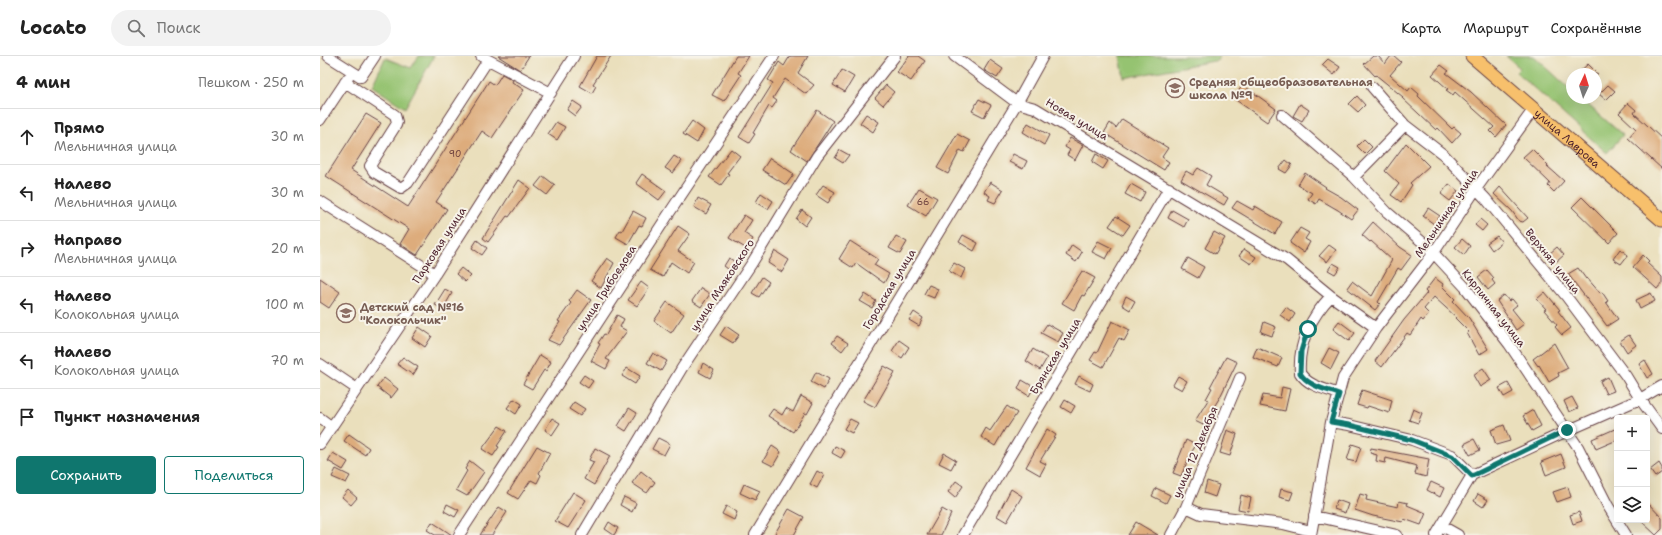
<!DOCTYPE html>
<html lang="ru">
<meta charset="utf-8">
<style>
:root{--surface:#fff;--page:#f2f2f2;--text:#222;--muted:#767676;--line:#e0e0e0;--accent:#0f766e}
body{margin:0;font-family:"Shantell Sans",sans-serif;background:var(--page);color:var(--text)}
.controls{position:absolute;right:12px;bottom:12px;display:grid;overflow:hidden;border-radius:4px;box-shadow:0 4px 16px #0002}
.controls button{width:36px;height:36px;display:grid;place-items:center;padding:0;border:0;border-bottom:1px solid var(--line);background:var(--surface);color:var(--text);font:20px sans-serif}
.compass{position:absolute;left:1246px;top:12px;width:36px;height:36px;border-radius:50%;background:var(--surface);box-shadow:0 4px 16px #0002;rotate:4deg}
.stop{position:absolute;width:12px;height:12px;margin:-9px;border:3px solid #0f766e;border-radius:50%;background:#fff}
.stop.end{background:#0f766e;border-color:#fff;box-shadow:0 1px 4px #0008}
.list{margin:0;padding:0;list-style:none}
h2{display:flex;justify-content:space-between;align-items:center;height:52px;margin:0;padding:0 16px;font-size:17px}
h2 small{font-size:13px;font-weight:400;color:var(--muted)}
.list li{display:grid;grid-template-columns:26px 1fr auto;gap:12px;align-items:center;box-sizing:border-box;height:56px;padding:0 16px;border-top:1px solid var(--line)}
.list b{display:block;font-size:15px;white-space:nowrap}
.list p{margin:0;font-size:13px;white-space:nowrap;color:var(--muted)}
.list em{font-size:13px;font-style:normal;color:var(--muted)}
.actions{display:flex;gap:8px;padding:12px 16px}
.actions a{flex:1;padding:9px 0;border:1px solid var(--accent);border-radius:4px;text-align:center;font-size:14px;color:var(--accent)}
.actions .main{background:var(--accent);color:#fff}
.icon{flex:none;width:22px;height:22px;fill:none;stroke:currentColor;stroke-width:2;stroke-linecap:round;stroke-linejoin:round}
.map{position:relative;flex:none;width:1342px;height:479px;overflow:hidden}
header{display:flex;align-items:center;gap:24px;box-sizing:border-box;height:56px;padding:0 20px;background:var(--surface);border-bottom:1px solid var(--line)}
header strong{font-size:19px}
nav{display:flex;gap:22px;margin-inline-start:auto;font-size:14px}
.search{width:280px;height:36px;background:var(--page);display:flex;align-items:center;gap:10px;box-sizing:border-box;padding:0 14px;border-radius:22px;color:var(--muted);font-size:15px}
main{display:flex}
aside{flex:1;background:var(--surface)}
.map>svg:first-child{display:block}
.green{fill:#95c371;stroke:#70714e}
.building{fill:#ddac7b}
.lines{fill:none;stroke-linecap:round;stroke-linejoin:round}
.minor-casing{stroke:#623c41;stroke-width:12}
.major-casing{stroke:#623c41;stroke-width:15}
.minor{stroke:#fff;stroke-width:10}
.major{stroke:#f7c06c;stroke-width:13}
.route{stroke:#0f766e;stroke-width:5}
.labels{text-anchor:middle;stroke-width:4;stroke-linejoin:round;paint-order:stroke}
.number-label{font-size:9px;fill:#6f423f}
.education-label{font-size:11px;font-weight:bold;fill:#785e54;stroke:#f7f3e8;text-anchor:start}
.street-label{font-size:11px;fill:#4a1f2b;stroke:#f7f3e8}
</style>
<header>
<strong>Locato</strong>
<div class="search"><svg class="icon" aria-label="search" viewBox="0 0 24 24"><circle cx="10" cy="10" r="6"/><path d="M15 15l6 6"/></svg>Поиск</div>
<nav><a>Карта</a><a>Маршрут</a><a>Сохранённые</a></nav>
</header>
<main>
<aside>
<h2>4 мин<small>Пешком · 250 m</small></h2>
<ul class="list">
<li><svg class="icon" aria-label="ahead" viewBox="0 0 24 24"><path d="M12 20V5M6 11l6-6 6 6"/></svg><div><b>Прямо</b><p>Мельничная улица</p></div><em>30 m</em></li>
<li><svg class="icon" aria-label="left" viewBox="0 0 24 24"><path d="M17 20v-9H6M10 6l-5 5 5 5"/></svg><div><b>Налево</b><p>Мельничная улица</p></div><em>30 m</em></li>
<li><svg class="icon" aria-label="right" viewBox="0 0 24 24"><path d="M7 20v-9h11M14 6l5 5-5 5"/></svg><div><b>Направо</b><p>Мельничная улица</p></div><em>20 m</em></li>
<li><svg class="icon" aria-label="left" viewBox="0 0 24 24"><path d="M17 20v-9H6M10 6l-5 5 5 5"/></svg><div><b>Налево</b><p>Колокольная улица</p></div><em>100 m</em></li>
<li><svg class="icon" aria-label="left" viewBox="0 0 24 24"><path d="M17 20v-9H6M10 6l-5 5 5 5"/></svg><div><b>Налево</b><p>Колокольная улица</p></div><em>70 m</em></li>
<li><svg class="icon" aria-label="arrive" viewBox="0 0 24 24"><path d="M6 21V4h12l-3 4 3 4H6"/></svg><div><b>Пункт назначения</b></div></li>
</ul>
<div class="actions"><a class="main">Сохранить</a><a>Поделиться</a></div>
</aside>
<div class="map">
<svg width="1342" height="479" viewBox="0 0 1342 479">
<rect width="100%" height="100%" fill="#f7f3e8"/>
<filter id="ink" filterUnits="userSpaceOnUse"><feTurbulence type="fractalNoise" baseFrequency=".025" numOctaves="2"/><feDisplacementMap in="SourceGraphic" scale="8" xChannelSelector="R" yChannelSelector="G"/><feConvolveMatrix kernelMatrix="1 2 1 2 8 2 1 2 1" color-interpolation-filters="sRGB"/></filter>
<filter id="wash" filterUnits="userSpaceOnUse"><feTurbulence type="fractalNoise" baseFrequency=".012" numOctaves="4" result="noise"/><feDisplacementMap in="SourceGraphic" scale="16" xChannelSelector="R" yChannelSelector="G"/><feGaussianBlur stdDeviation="0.9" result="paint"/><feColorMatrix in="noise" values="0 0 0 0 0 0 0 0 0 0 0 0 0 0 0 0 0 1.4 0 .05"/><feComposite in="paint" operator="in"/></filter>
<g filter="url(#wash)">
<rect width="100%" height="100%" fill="#eadfbc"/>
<path class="green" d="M99 0H114L85 52 52 30 65 2 91 12Z
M800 0H898L899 4 804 22Z
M1186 0H1214L1252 35V42H1260L1303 79 1287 97 1196 16 1200 12Z"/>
<g id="blocks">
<path class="building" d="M178 0H209L200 14Z
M277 0H291L273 28 276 30 272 37 260 30Z
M416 0H429L418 17 421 19 404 45 392 39Z
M470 0H488L478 17 494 29 486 38 465 23 453 42 457 45 452 52 449 50 433 77 435 78 429 87 419 81 453 27 448 24 459 6 464 10Z
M589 0H598L605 5 591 25 577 16Z
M1053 0H1058L1065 8 1071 0H1074L1081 6 1070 19 1088 35 1091 31 1099 38 1098 40 1132 73 1134 71 1141 77 1132 87 1118 72 1116 74 1082 42 1083 41 1056 19 1055 20 1044 8Z
M1008 3 1020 11 1014 19 1002 9Z
M670 4 683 13 677 22 664 14Z
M1268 8 1278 18H1257Z
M1121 9 1129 15 1126 17 1151 36 1186 69 1176 81 1170 75 1174 71 1135 36 1133 39 1126 34 1128 33 1112 19Z
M522 14 534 21 525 36 513 29Z
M182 18 193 24 192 26 204 34 172 82 162 75 116 146 127 153 97 199 80 188 89 173 6 120 46 58 61 67 31 114 88 151 169 25 175 29Z
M566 29 574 36 563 49 555 42Z
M923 29 956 53 947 66 913 42Z
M1288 29 1295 35 1286 44 1279 38Z
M1037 40 1045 49 1038 56 1029 48Z
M659 43 671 49 664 61 652 55Z
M253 45 262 51 255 60 247 54Z
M1308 47 1316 54 1314 57 1342 83V113L1308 82 1316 73 1299 57Z
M980 48 989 54 982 65 973 60Z
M497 54 513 65 487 105 471 94Z
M546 58 559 66 553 76 540 67Z
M802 63 848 92 842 101 849 106 844 114 784 77 790 67 796 72Z
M372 65 384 74 377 87 363 78Z
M236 66 245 71 237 84 228 78Z
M708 67 729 79 724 89 703 76Z
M637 78 650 85 644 96 640 94 628 118 617 112Z
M750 82 763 89 755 104 747 99 750 94 745 91Z
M1044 83 1052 91 1045 98 1037 90Z
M1086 87 1109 110 1090 127 1092 129 1081 146 1071 139 1079 128 1065 115Z
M411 93 420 100 407 117 409 118 401 129 389 121Z
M1212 93 1228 109 1227 110 1244 125 1234 136 1228 130 1230 127 1203 101Z
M520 94 529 99 523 107 515 102Z
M693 98 707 105 703 113 689 106Z
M776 98 788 105 783 113 772 106Z
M354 100 362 105 353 117 345 112Z
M450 102 474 118 466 129 442 114Z
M966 104 972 109 966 117 959 113Z
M878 112 891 120 886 129 908 142 904 149 861 124 866 115 873 119Z
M985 117 1006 131 1005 132 1021 141 1038 154 1031 163 1018 154 999 143 996 148 988 143 992 137 978 129Z
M322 118 346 135 339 144 316 127Z
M223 120 235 129 227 139 215 130Z
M199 124 210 132 189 161 187 160 168 186 163 182Z
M670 126 683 134 675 147 668 144 670 140 664 136Z
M811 128 825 136 820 146 805 138Z
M1129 128 1138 135 1130 145 1121 138Z
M503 129 515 136 508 147 496 139Z
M1180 131 1208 162 1203 166 1199 165 1192 155 1174 138Z
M599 132 617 142 606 160 588 149Z
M441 137 453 145 448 153 436 146Z
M1262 141 1298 177 1289 187 1252 151Z
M378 142 391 149 386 158 374 151Z
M917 145 933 154 935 150 962 166 955 178 912 152Z
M1108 152 1120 160 1114 168 1103 160Z
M482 154 491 161 485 170 476 163Z
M852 154 868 163 864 171 848 162Z
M313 155 326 162 322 170 319 169 308 188 296 181 300 174 302 175Z
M424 159 432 164 424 177 433 183 427 193 409 182Z
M796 160 810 169 803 179 789 170Z
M1160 163 1167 169 1162 175 1155 169Z
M1053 166 1080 191 1092 199 1081 214 1078 212 1058 246 1060 248 1055 254 1027 232 1032 225 1052 240 1072 204 1051 185 1050 186 1042 179Z
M358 170 370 178 358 195 374 206 367 217 351 206 343 221 330 214Z
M980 172 989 177 985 183 990 186 984 197 970 187Z
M894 176 905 182 895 198 885 192Z
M643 179 658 187 654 195 639 186Z
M576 180 587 186 580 198 569 192Z
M1177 180 1182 186 1172 194 1167 187Z
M1142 183 1150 190 1144 199 1135 191Z
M157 184 167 192 162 199 152 192Z
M530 185 558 203 554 209 569 218 564 227 536 207 533 212 519 203Z
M778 185 792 192 786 203 772 196Z
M752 189 762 196 756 206 746 199Z
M1009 189 1016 194 1007 206 999 200Z
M1237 191 1244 199 1236 206 1229 198Z
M924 193 936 201 931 208 919 200Z
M1300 193 1308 199 1301 208 1293 203Z
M455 195 469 204 462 216 448 207Z
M1323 199 1329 205 1327 207 1342 221V227L1337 233 1313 211Z
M287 202 294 207 281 232 271 225Z
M409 202 417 207 412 216 404 210Z
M868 202 884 211 878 222 862 213Z
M634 207 645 213 641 222 629 215Z
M1013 207 1020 211 1015 218 1008 214Z
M141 212 151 220 145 226 136 218Z
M1258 212 1266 223 1267 222 1280 237 1282 236 1288 245 1286 246 1298 263 1287 270 1248 218Z
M1167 214 1174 222 1172 224 1175 228 1168 234 1158 221Z
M762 215 775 222 764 240 762 239 754 254 742 247Z
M442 221 449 226 439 241 432 237Z
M0 222 20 236 9 252 0 246Z
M1115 222 1123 228 1122 230 1135 243 1133 245 1149 262 1168 293 1159 299 1147 277 1149 276 1135 262 1136 261 1114 241 1104 253 1109 258 1103 265 1101 263 1090 279 1087 277 1062 311 1055 305 1084 264 1107 237 1105 235Z
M321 226 329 232 317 250 308 244Z
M609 229 618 233 614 242 604 238Z
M381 232 390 238 381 251 372 245Z
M125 233 132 237 123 253 115 249Z
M257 234 271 244 239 289 228 284 240 266 238 265 251 247 249 245Z
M1225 236 1240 254 1238 255 1251 272 1242 279 1235 271 1237 269 1224 254 1226 253 1217 243Z
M1331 237 1335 245 1320 253 1316 244Z
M545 238 556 245 552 252 540 245Z
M1184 239 1189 245 1192 243 1197 249 1192 253 1204 268 1196 274 1177 245Z
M806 240 815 245 810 254 802 249Z
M347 246 364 258 351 277 334 265Z
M966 251 975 258 970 266 960 259Z
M594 256 603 262 599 270 589 264Z
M297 259 304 263 300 271 307 275 286 303 290 305 286 313 271 305 280 288 278 287 284 278 286 279Z
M792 265 810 274 804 285 799 282 783 311 770 304 775 296 777 297Z
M1019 265 1035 277 1029 285 1013 273Z
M944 266 956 271 952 280 941 276Z
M727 268 743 277 738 286 721 277Z
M406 270 419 279 413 287 400 279Z
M99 271 112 280 105 291 92 282Z
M1309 279 1316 289 1307 296 1300 285Z
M517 280 528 287 522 295 512 287Z
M579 284 589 291 582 302 572 295Z
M1234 287 1248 312 1238 317 1239 320 1229 326 1219 309 1218 310 1213 303Z
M937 291 962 302 958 311 933 301Z
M1009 292 1019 297 1011 313 1001 307Z
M713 293 727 302 720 314 706 305Z
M333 297 347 305 341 315 327 307Z
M220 299 231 306 226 315 224 314 212 333 203 328Z
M83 301 98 311 93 319 77 308Z
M906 301 917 306 900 341 883 369 875 365 888 344 886 343 892 332 890 331Z
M1325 304 1333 318 1327 322 1319 308Z
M383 307 394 314 390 322 379 316Z
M564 310 575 316 555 351 543 345Z
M307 312 320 320 315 328 302 320Z
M1163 312 1171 324 1160 331 1153 319Z
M496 316 509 323 504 333 491 326Z
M264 319 273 325 268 332 259 326Z
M759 320 773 328 770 335 755 328Z
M858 320 867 325 862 334 853 329Z
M1288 321 1294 335 1286 338 1280 325Z
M64 322 78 333 71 342 57 331Z
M702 324 714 331 709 340 698 333Z
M1188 327 1193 336 1184 341 1179 332Z
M962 331 970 333 965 355 940 350 943 339 960 342Z
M1042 334 1072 344 1069 357 1048 350 1047 352 1037 349Z
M481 340 493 347 487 358 485 357 473 376 448 360 453 353 462 359 466 352 473 356Z
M1252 341 1258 352 1249 356 1244 345Z
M194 343 202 348 196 358 187 352Z
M745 344 755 350 751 357 741 351Z
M254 346 265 353 260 360 249 353Z
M687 350 697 357 687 372 686 371 675 390 661 381 666 372 670 375Z
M309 352 317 357 306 375 298 370Z
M1093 353 1102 357 1098 367 1089 364Z
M1213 354 1221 370 1212 375 1203 360Z
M232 362 240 367 232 379 225 374Z
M530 363 538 367 532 377 524 373Z
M1184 369 1190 385 1176 389 1171 374Z
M179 370 187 375 177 390 179 391 173 400 162 393Z
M1297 372V384L1276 393 1272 383Z
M727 373 736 379 720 405 726 408 720 419 706 411Z
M907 374 917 378 910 400 900 397Z
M29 378 49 392 45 399 24 385Z
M338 382 350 388 344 399 332 393Z
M1154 383 1160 394 1150 399 1144 388Z
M866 384 876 389 871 397 861 420 853 417Z
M1032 388 1041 391 1036 406 1027 404Z
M217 390 230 397 219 417 221 419 217 427 211 424 198 443 188 437Z
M452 390 461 396 453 410 443 405Z
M515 390 525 395 521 402 512 397Z
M275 392 290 400 274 429 264 423 274 406 269 404Z
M1051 392 1109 403 1106 421 1095 418 1097 410 1066 402 1065 407 1056 405 1057 399 1050 397Z
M13 397 28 406 23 414 8 405Z
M624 397 636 404 631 413 619 407Z
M1241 398 1246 411 1226 419 1221 406Z
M150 405 164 416 147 440 136 434 147 415 145 413Z
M1339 407 1342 412V416L1335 421 1330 414Z
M16 413 30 420 26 427 12 421Z
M321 415 335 426 327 437 312 427Z
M497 415 504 419 497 432 490 428Z
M636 425 643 430 635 442 628 436Z
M887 425 899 429 895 441 884 437Z
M1111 426 1124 432 1120 441 1107 434Z
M424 428 440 435 435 444 420 437Z
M1248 431 1251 441 1237 446 1233 436Z
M836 432 850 439 846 447 832 440Z
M691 433 702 440 687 466 677 460Z
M961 433 973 436 970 444 959 441Z
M28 434 37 442 31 449 22 441Z
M253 436 266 444 248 472 235 465Z
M1040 438 1047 440 1046 444 1078 451 1079 445 1088 447 1087 449 1106 457 1101 469 1084 463 1083 466 1053 460 1035 454Z
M1158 438 1168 444 1163 451 1154 445Z
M921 439 931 442 928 455 918 453Z
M304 441 316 447 312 456 300 449Z
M1017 444 1028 448 1025 457 1014 453Z
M1327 446 1342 462V473L1336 479 1320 464H1327Z
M127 448 139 454 135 461 124 455Z
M406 450 417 456 414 464 402 458Z
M179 451 187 456 172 479H160Z
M469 453 484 461 474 479H454Z
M622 453 631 458 621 479H607Z
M1259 456 1262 465 1253 468 1250 459Z
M112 466 120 471 132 479H115L107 474Z
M289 466 298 472 294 479 285 473Z
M816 466 838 479H808Z"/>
</g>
</g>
<g filter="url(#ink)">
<use href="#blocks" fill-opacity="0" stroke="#623c41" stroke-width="1"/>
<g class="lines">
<defs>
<path id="minor" d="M8 0 41 21 55 0
M161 0 231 37
M634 0 697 47 715 52 967 204 1011 240 1056 272
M25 26 75 59 77 66 76 69 50 110 54 116 81 132 88 127 168 4
M1052 31 1085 69 1124 99 1166 143 1246 240 1306 320 1320 343 1342 373
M962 59 1034 121 1067 156 1107 190 1145 231 1189 288 1258 391 1288 450 1306 479
M0 64 28 22
M1034 121 1085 69
M0 145 115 218
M1011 240C991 261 978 287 980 317 988 330 1005 333 1019 338
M0 308 37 333
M0 362 12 371
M1011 366 1029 369 1092 384 1132 399 1152 419
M0 388 115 218 254 0
M866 451 881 458 963 468 991 475
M994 460 1077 479
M1122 470 1138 479
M139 479 350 156 454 0
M262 479 362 312 432 207 497 100 575 0
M435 479 697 47 723 0
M643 479 849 132
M851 479 866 451 920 322
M991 479 1011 366 1023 322 1056 272 1113 198 1156 133 1213 54
M1116 479 1152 419 1247 375 1320 343 1342 330"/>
<g id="major">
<path id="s1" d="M1152 0 1342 164"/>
</g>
</defs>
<use href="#minor" class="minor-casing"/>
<use href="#major" class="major-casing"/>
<use href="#minor" class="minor"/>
<use href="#major" class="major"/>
</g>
</g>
<g class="lines" filter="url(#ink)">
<path class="route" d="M988 273 981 295 980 317C988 330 1005 333 1019 338L1011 366 1029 369 1092 384 1132 400 1152 420 1247 374"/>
</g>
<defs>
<symbol id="school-ring" viewBox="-11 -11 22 22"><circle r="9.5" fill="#f7f3e8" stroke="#8d6e63" stroke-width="1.5"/><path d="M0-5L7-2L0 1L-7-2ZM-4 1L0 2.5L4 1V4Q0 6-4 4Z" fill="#8d6e63"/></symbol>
</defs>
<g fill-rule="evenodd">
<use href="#school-ring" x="844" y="21" width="22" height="22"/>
<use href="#school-ring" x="15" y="246" width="22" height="22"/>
</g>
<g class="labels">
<g class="number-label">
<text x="135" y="101">90</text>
<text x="603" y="149">66</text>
</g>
<g class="education-label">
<text x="869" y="30">Средняя общеобразовательная<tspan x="869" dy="13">школа №9</tspan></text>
<text x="40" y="255">Детский сад №16<tspan x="40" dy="13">"Колокольчик"</tspan></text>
</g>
<g class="street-label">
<text transform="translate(757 63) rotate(31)" y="4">Новая улица</text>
<text dy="4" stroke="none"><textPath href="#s1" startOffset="126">улица Лаврова</textPath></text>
<text transform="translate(1126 157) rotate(-56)" y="4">Мельничная улица</text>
<text transform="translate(119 189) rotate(-57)" y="4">Парковая улица</text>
<text transform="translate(1233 205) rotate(51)" y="4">Верхняя улица</text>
<text transform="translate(402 229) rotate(-57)" y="4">улица Маяковского</text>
<text transform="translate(286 232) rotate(-57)" y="4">улица Грибоедова</text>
<text transform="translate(569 233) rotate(-59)" y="4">Городская улица</text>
<text transform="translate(1174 252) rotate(52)" y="4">Кирпичная улица</text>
<text transform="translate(735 300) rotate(-59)" y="4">Брянская улица</text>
<text transform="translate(875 396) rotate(-67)" y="4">улица 12 Декабря</text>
</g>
</g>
</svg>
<div class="controls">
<button>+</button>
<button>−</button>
<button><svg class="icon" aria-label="layers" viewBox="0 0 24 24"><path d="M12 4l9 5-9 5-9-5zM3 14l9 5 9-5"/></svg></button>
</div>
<svg class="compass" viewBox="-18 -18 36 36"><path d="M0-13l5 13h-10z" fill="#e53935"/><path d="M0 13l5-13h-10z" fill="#767676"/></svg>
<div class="stop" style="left:988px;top:273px"></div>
<div class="stop end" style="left:1247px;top:374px"></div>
</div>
</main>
